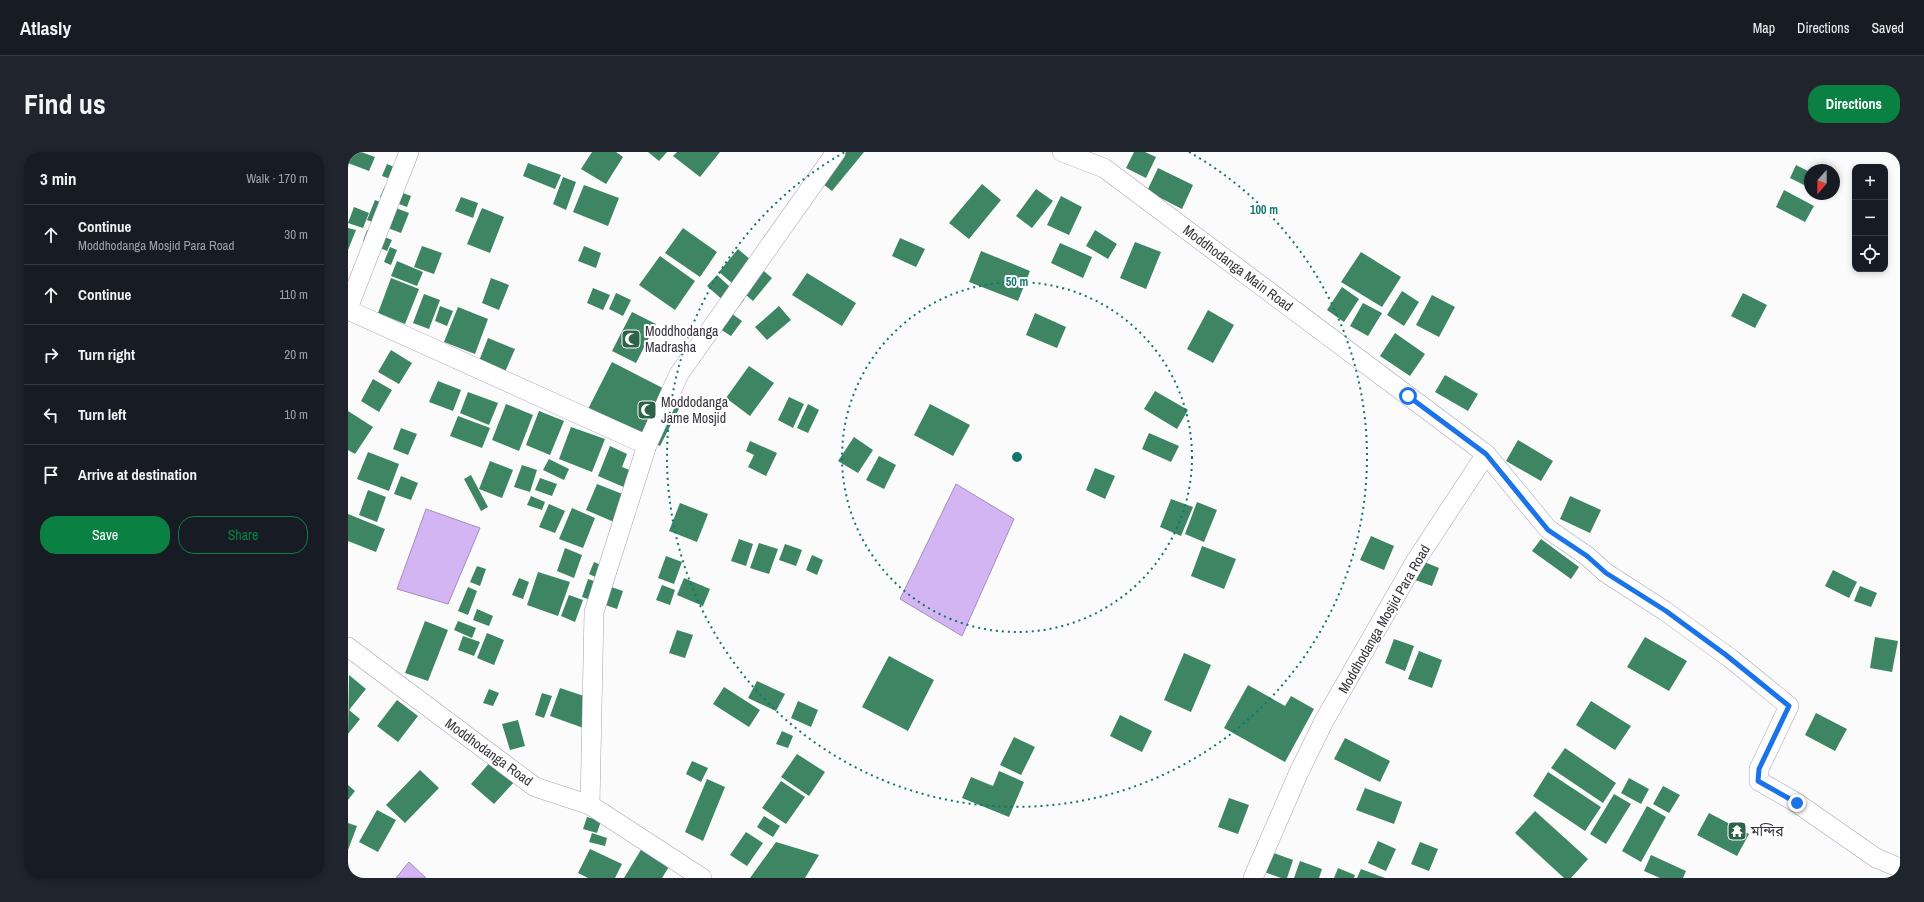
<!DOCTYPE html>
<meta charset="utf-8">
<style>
:root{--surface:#171b24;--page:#20242c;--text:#f1f3f6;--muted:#9ea1a6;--line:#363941;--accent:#0b8043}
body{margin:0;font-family:"Archivo Narrow","Noto Sans Bengali",sans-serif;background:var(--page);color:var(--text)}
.controls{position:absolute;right:12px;top:12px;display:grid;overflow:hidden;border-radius:8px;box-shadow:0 2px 6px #0003}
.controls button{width:36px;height:36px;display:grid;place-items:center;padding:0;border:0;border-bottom:1px solid var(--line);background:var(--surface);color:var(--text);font:20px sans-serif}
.compass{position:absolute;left:1456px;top:12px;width:36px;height:36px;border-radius:50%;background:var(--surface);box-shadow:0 2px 6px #0003;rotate:201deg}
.stop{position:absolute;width:12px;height:12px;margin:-9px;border:3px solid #1a73e8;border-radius:50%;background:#fff}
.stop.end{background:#1a73e8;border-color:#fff;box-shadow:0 1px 4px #0008}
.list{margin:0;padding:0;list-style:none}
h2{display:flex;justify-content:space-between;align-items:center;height:52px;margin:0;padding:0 16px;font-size:17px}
h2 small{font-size:13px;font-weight:400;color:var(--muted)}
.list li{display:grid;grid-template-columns:26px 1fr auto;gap:12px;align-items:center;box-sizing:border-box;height:60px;padding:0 16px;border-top:1px solid var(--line)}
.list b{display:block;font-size:15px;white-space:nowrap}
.list p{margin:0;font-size:13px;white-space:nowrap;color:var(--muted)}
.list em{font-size:13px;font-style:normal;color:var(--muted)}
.actions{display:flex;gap:8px;padding:12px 16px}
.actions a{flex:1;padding:9px 0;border:1px solid var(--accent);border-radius:16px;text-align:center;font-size:14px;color:var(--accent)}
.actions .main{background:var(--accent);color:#fff}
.icon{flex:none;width:22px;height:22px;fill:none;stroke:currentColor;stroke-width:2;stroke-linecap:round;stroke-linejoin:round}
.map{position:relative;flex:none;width:1552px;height:726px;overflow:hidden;border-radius:16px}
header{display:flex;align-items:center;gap:24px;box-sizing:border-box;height:56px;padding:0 20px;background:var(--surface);border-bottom:1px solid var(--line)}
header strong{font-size:19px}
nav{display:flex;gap:22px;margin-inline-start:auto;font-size:14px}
.intro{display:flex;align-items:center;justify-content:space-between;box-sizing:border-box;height:96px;padding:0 24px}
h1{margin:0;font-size:28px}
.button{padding:10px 18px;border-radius:16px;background:var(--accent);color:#fff;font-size:14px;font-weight:700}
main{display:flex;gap:24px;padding:0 24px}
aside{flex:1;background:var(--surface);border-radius:16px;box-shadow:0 2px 6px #0003}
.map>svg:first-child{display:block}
.water{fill:#d2b5f2;stroke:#a48ebc}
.building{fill:#3d8563}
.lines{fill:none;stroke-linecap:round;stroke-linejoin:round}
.street-casing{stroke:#ab9fb9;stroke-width:20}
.street{stroke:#fff;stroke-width:19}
.route{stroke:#1a73e8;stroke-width:5}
.ring{fill:none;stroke:#0f766e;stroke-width:2;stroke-dasharray:2 4}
.labels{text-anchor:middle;stroke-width:4;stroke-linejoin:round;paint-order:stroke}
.street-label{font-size:14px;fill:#37323d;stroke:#fff}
.poi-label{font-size:14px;fill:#37323d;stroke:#fff;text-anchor:start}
.centre{fill:#0f766e;stroke:#fff;stroke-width:2}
.ring-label{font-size:12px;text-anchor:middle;font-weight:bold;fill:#0f766e;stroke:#fff;stroke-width:4;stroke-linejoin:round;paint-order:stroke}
</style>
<header>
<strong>Atlasly</strong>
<nav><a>Map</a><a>Directions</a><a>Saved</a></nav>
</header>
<div class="intro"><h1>Find us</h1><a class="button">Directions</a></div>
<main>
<aside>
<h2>3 min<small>Walk · 170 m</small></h2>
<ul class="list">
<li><svg class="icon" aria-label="ahead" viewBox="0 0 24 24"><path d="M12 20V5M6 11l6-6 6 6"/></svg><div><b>Continue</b><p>Moddhodanga Mosjid Para Road</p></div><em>30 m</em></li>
<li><svg class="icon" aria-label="ahead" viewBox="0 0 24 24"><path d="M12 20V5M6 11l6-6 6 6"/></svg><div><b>Continue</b></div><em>110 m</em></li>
<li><svg class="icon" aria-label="right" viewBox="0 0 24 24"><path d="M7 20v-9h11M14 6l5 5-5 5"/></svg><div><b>Turn right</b></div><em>20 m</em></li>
<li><svg class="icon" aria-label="left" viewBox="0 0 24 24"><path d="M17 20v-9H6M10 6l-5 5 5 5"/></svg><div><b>Turn left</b></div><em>10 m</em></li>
<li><svg class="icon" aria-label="arrive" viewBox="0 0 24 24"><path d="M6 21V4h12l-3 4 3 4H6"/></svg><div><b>Arrive at destination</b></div></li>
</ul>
<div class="actions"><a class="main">Save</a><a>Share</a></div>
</aside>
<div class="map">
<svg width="1552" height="726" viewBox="0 0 1552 726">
<rect width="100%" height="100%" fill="#fbfbfb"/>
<path class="water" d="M608 332 666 367 614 484 552 447Z
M78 357 132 376 100 452 49 437Z
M61 710 78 726H48Z"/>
<path class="building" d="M4 0H13L27 5 21 19 0 11Z
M244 0H268L275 5 258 32 233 17Z
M300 0H319L311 9Z
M329 0H372L352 25 325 4Z
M477 0H516L484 39 461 21Z
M786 0H797L808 5 798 26 778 16Z
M180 11 213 23 207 37 175 24Z
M39 12 59 20 54 31 34 24Z
M1448 13 1462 20V36L1442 26Z
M810 16 845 33 834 57 799 39Z
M215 25 228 30 218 58 205 52Z
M634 32 653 48 621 87 601 71Z
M236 33 271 46 260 74 225 60Z
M37 34 63 44 59 55 32 45Z
M688 37 705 49 684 76 668 64Z
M1436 38 1466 54 1457 70 1428 55Z
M713 44 734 55 721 83 699 73Z
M113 45 130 51 125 66 107 59Z
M27 48 61 61 53 81 19 68Z
M6 55 21 61 15 76 0 71Z
M134 56 156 65 142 101 119 92Z
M0 76 8 78 0 98Z
M335 76 369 100 352 125 317 101Z
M19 78 44 88 39 99 15 89Z
M747 78 769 92 760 107 738 94Z
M552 86 577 97 568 115 544 104Z
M787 90 813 100 798 137 772 126Z
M712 91 744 105 735 126 703 111Z
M74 94 94 101 86 122 66 115Z
M236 94 253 101 248 116 230 109Z
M42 95 49 98 43 113 36 110Z
M390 97 424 126 405 149 371 120Z
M633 99 682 119 670 149 621 130Z
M1013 100 1053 125 1034 155 993 130Z
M312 104 347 129 327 158 291 133Z
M49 109 75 120 69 134 43 124Z
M459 121 508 151 494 174 444 143Z
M369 123 396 148 387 159 359 134Z
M43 126 71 137 57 172 30 161Z
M143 126 161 133 151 158 134 151Z
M994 135 1011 147 996 170 979 158Z
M245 136 262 143 255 158 239 151Z
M1054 139 1071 150 1056 174 1039 163Z
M268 141 283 148 275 164 261 157Z
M1395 141 1419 153 1407 176 1383 164Z
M76 142 92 148 81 177 65 171Z
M1084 143 1107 155 1091 185 1068 173Z
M1015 151 1034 161 1020 184 1002 174Z
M92 154 105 159 99 174 87 169Z
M431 154 443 168 419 188 407 175Z
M110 155 140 167 127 202 96 190Z
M860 158 886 173 865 211 839 197Z
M284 160 308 172 288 211 264 199Z
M383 161 394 169 383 184 372 177Z
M687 161 718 175 709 196 678 183Z
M1047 181 1077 202 1062 224 1032 204Z
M140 186 167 197 157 220 131 209Z
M43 198 64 211 51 232 30 220Z
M264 210 336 247 312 294 240 257Z
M401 214 426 231 402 264 378 246Z
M1097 223 1130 242 1120 259 1087 240Z
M25 227 44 238 31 260 13 249Z
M90 229 113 238 105 259 81 250Z
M807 239 840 258 829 277 796 257Z
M120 240 150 251 141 273 112 261Z
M441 245 456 252 445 276 430 268Z
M158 252 185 263 171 299 144 288Z
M460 252 471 258 460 281 449 276Z
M582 252 622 273 605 304 566 283Z
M0 259 25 275 7 302 0 298Z
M191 259 216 269 202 303 178 293Z
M110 264 142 276 134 296 102 284Z
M223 275 257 287 244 320 211 307Z
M53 276 69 282 60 303 45 297Z
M801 281 831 294 823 310 794 297Z
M506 285 525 298 510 321 490 309Z
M1170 288 1205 309 1193 329 1158 309Z
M402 289 429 301 418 324 400 315 406 303 398 299Z
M262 294 279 302 274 315 292 322 285 339 250 324Z
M20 300 51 312 41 339 9 327Z
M531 304 548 313 536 337 518 328Z
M201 307 221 317 216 328 195 318Z
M142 309 165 318 154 346 131 337Z
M174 313 189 318 182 340 166 335Z
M747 316 767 324 757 347 738 338Z
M123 323 140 355 133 359 116 327Z
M53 324 70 331 63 348 46 342Z
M192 326 209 332 204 344 187 338Z
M249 332 277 343 266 370 238 358Z
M20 338 38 345 29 370 11 363Z
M183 344 197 350 194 358 179 353Z
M1222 344 1253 358 1242 381 1212 367Z
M823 347 845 355 833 384 812 375Z
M849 350 869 358 856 390 837 382Z
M332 351 360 362 349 390 321 379Z
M201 352 217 359 207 381 191 375Z
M224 356 247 366 235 396 211 387Z
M0 362 37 377 28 400 0 389Z
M1023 384 1046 394 1036 418 1012 408Z
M391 387 405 392 398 414 383 409Z
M1193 387 1231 415 1223 427 1184 399Z
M411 391 430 397 421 422 402 416Z
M437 392 454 398 448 414 431 408Z
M854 394 888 407 876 437 843 424Z
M217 396 234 403 226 426 209 419Z
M464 403 475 408 469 423 458 418Z
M318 404 334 410 326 432 310 426Z
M1074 409 1091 416 1084 434 1067 428Z
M246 410 265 418 260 431 241 422Z
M129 414 138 417 132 434 122 430Z
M1485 418 1509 430 1501 446 1477 434Z
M190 420 222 430 210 464 179 453Z
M171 426 181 430 175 447 164 443Z
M336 426 362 437 355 454 329 443Z
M240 427 275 439 269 457 234 445Z
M314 433 327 438 322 453 308 448Z
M1512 434 1529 441 1523 455 1506 449Z
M120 435 129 439 120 463 110 459Z
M221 443 235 448 227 470 213 464Z
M129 457 145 464 141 474 125 468Z
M77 469 100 478 80 529 57 521Z
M110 469 128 476 124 486 106 478Z
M329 478 345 483 337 506 321 501Z
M139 481 156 488 146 513 129 506Z
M115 484 132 490 126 504 110 498Z
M1297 485 1339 509 1321 539 1279 515Z
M1527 485 1550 489 1544 520 1522 516Z
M1046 487 1066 494 1057 519 1037 511Z
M1071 499 1094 508 1084 536 1060 527Z
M836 501 863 513 843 560 816 548Z
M541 504 586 528 560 579 514 555Z
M1 523 18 537 1 558 12 567 0 582Z
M409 529 437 542 428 559 400 546Z
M900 533 937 554 943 544 966 557 937 610 876 576Z
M376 535 412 558 401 575 365 552Z
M212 536 251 549 241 578 202 564Z
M141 537 151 541 145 554 135 551Z
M194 541 204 544 196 566 187 563Z
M49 548 70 564 50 590 29 574Z
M450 549 470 558 463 575 443 566Z
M1243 549 1283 574 1267 598 1228 573Z
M1468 561 1499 577 1487 599 1457 583Z
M772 563 804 579 794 600 762 584Z
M170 568 177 594 162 598 154 572Z
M434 579 445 584 440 596 428 592Z
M666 585 687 595 673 623 652 613Z
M997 586 1042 609 1032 630 986 607Z
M1217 596 1268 631 1255 651 1203 616Z
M449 602 477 620 461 644 433 625Z
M144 608 167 629 146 652 123 632Z
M344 609 360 616 353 630 338 622Z
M72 618 91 636 57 671 38 653Z
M651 619 676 630 661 665 614 646 623 625 645 634Z
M1200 620 1253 655 1237 679 1185 644Z
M1281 626 1301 637 1293 652 1273 641Z
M359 627 377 635 355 689 337 680Z
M433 629 457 645 438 672 414 656Z
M0 633 7 639 0 648Z
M1315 634 1332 643 1321 661 1305 652Z
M1017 636 1054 650 1046 672 1008 658Z
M1266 642 1283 652 1258 692 1242 682Z
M881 646 901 653 890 682 870 675Z
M1299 654 1318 665 1293 710 1274 699Z
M29 658 48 668 30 700 11 690Z
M1187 659 1240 707 1223 726H1216L1167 681Z
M1361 661 1401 682 1389 704 1349 683Z
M416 664 432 674 425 685 409 675Z
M239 665 253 669 249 681 235 677Z
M0 671 9 674 0 698Z
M398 680 415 691 399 714 382 703Z
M244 681 259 686 257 694 241 690Z
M1030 689 1048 697 1038 719 1020 711Z
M428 690 471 703 457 726H402Z
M1072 690 1090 697 1081 719 1063 712Z
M294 696 322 713 314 726H276Z
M242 697 274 712 267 726H240L230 721Z
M923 700 945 708 939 726H933L916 720Z
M1303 703 1338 719 1335 726H1312L1296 719Z
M952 709 974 717 971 726H946Z
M990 716 1007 723 1006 726H986Z
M1013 717 1037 726H1009Z"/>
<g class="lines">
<defs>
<path id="street" d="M714 0 756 16 1138 302 1067 410 976 569 951 620 905 726
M0 156 61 0
M0 158 299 293
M1138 302 1200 377 1239 404 1258 421 1317 459 1382 506 1441 554 1411 617V629L1449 651 1528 706 1552 716
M0 495 187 635 242 653 354 726
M242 653 246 460 299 293 331 222 488 0"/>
</defs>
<use href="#street" class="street-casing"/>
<use href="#street" class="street"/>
</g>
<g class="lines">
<path class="route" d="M1060 244 1138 302 1200 378 1239 404 1258 421 1318 459 1378 503 1441 554 1411 617 1410 629 1449 651"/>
</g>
<g class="ring">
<circle cx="669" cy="305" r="175"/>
<path d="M841 0A350 350 0 1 1 497 0"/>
</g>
<defs>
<symbol id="mosque-square" viewBox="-11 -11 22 22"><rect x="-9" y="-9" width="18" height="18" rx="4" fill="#2c6248" stroke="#fff"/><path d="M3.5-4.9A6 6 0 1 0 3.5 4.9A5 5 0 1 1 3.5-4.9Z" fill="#fff"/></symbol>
<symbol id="temple-square" viewBox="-11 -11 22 22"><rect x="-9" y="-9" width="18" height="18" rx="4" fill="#2c6248" stroke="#fff"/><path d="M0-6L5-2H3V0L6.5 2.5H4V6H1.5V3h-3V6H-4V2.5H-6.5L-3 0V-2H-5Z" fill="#fff"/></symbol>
</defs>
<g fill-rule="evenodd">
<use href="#mosque-square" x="272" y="176" width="22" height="22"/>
<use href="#mosque-square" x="288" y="247" width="22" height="22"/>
<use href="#temple-square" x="1378" y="668" width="22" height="22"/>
</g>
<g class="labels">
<g class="street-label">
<text transform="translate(890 116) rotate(37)" y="5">Moddhodanga Main Road</text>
<text transform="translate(1036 467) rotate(-60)" y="5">Moddhodanga Mosjid Para Road</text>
<text transform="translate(141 600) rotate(36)" y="5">Moddhodanga Road</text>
</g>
<g class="poi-label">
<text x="297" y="184">Moddhodanga<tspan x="297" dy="16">Madrasha</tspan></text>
<text x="313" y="255">Moddodanga<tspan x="313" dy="16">Jame Mosjid</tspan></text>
<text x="1403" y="684">মন্দির</text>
</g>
</g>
<circle cx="669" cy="305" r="6" class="centre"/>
<g class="ring-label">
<text x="916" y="62">100 m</text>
<text x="669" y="134">50 m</text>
</g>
</svg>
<div class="controls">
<button>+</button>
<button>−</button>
<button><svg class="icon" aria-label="locate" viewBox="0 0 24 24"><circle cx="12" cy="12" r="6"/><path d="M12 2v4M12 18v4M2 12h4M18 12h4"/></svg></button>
</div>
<svg class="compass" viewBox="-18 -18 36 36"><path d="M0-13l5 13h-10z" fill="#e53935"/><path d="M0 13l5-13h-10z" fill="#9ea1a6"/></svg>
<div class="stop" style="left:1060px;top:244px"></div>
<div class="stop end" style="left:1449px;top:651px"></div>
</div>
</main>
